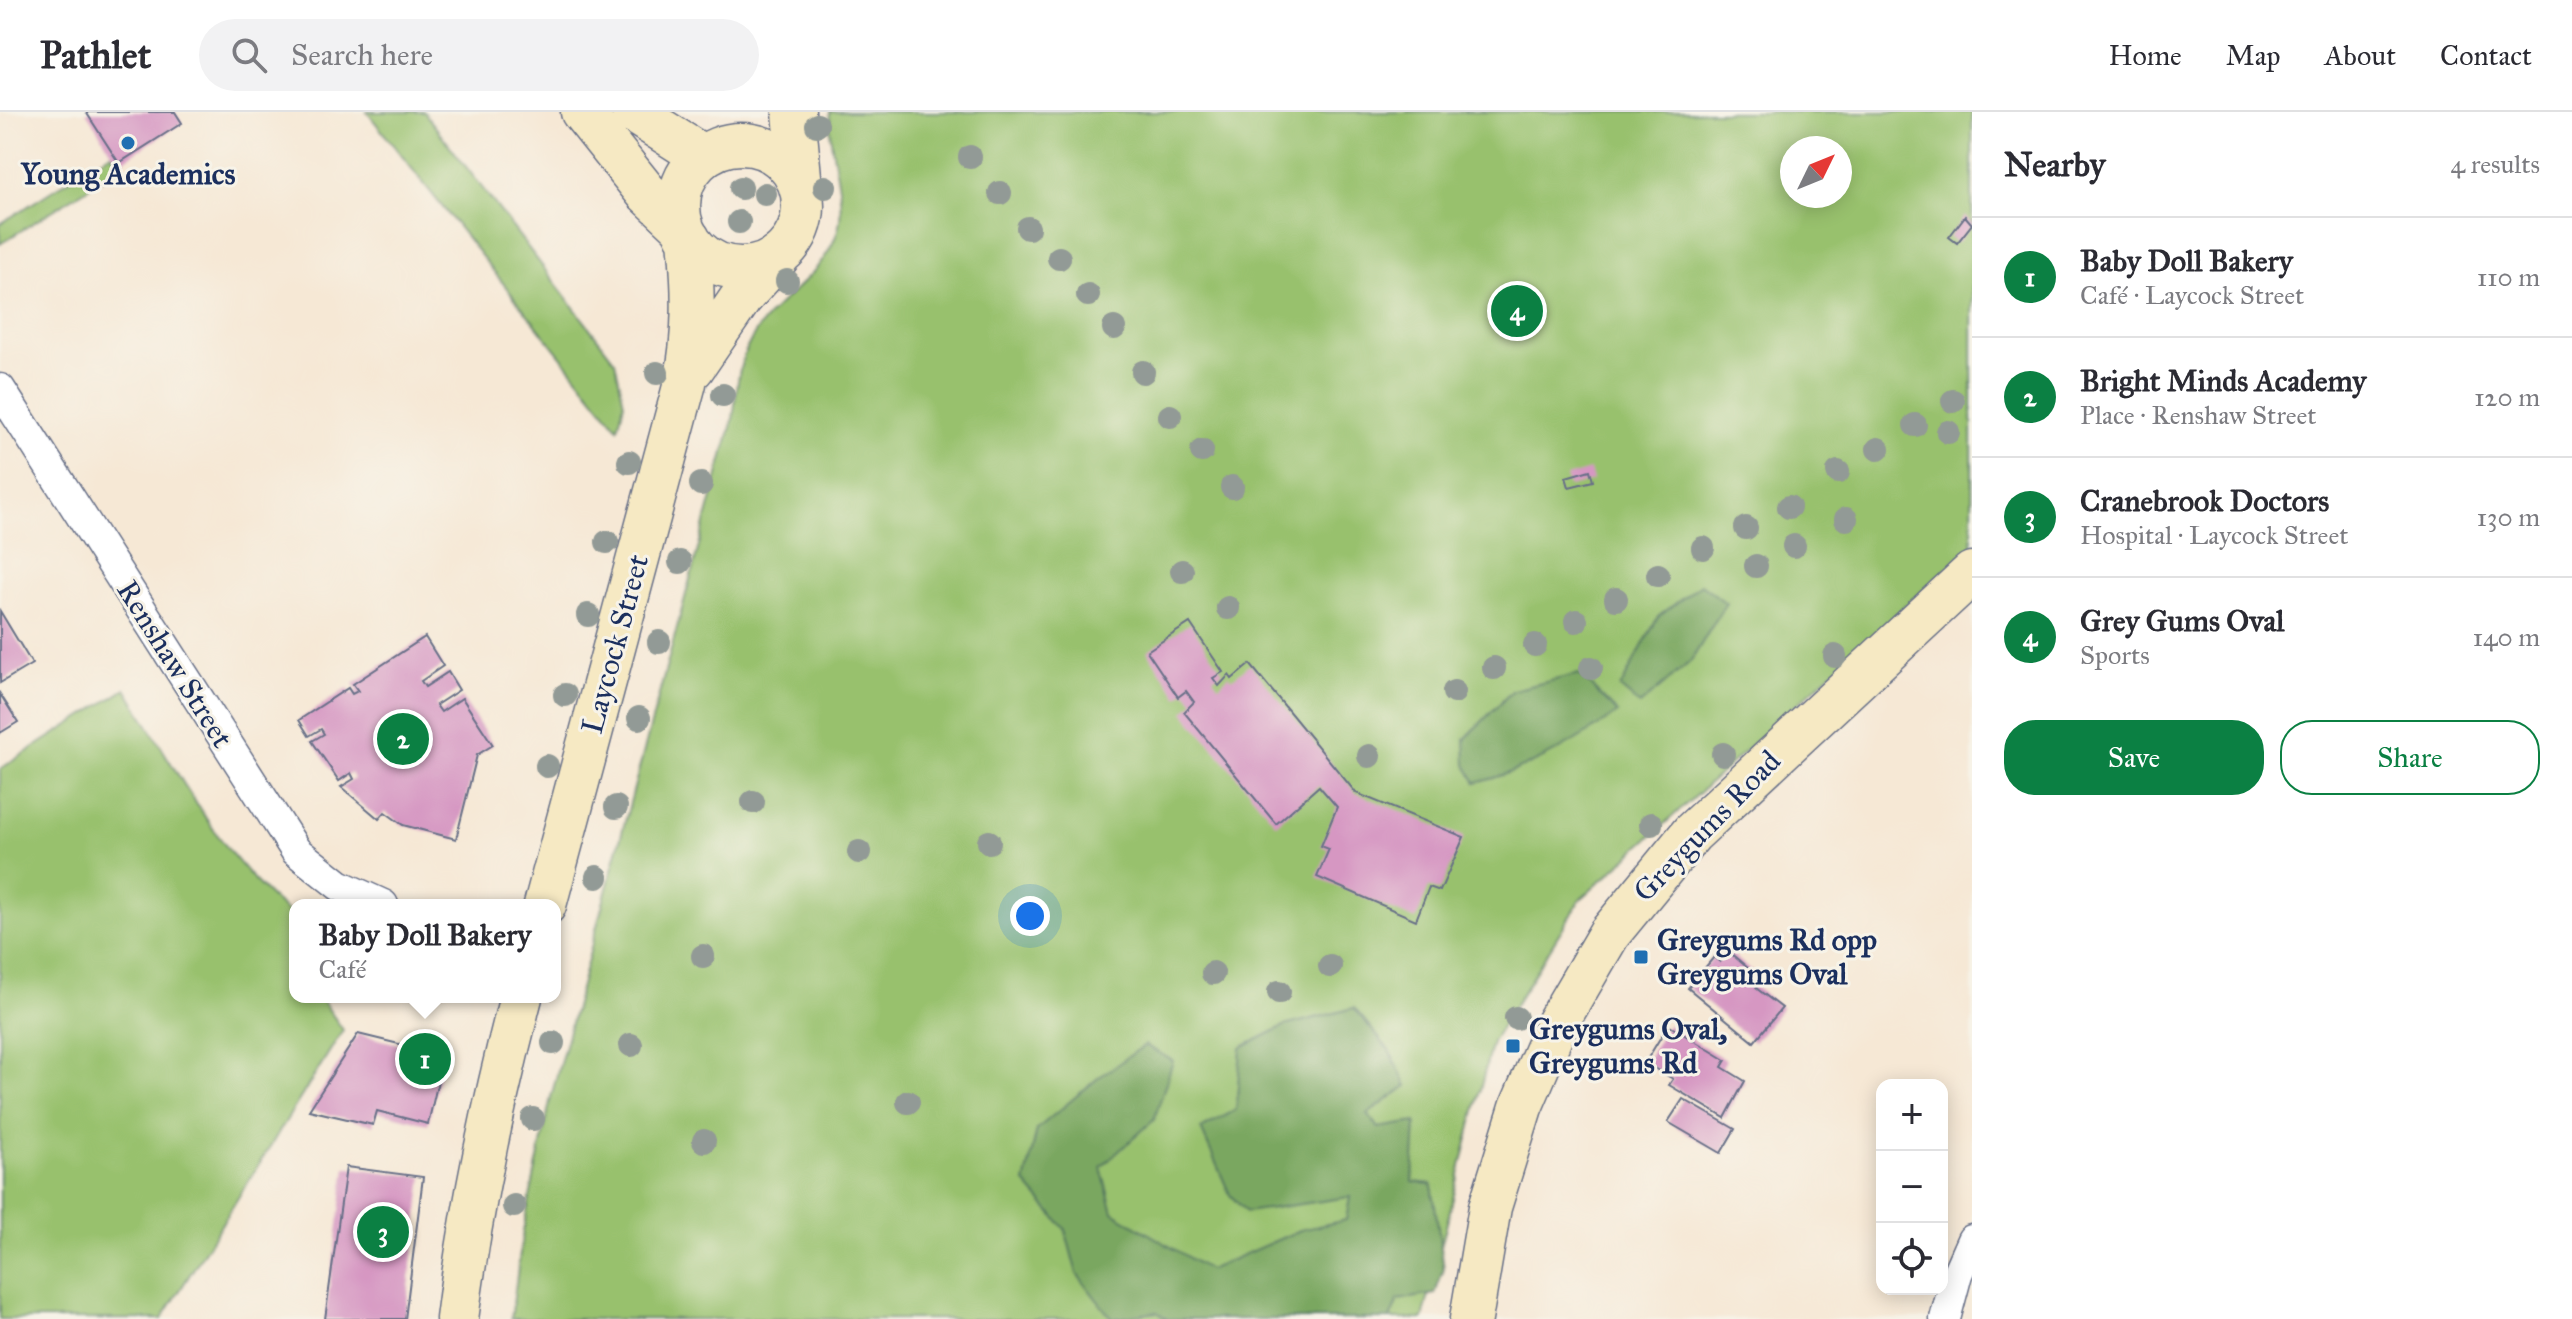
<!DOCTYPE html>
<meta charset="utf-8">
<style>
:root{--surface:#fff;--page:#f2f2f3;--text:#2b2b33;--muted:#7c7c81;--line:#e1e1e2;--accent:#0b8043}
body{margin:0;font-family:"IM FELL Great Primer",serif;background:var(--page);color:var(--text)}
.controls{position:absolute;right:24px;bottom:24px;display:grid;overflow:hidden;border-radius:16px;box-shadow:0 4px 20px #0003}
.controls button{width:72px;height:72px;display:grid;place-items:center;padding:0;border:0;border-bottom:2px solid var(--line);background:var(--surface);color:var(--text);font:40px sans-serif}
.compass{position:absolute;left:1780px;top:24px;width:72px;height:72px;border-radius:50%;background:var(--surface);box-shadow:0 4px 20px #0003;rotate:47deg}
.you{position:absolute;left:1030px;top:804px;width:28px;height:28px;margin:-20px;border:6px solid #fff;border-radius:50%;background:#1a73e8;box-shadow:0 0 0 12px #1a73e833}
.badge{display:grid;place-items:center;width:52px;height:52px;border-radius:50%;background:var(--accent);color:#fff;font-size:26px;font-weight:700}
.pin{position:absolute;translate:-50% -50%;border:4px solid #fff;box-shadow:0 2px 8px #0006}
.popup{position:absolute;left:289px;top:787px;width:272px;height:104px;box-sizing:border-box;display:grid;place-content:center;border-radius:16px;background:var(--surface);filter:drop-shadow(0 2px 6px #0005);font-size:26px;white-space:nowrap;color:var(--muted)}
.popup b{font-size:30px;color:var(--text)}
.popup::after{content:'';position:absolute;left:50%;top:100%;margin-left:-16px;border:16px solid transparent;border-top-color:var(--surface)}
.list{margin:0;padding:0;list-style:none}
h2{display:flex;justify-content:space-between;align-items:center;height:104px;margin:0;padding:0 32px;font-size:34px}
h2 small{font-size:26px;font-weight:400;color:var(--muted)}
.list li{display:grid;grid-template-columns:52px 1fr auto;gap:24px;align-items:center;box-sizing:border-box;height:120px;padding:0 32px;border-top:2px solid var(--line)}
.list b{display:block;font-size:30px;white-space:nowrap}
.list p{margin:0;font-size:26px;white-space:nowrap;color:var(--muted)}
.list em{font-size:26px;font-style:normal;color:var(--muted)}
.actions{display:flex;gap:16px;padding:24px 32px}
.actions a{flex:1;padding:18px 0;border:2px solid var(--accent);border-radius:32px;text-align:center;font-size:28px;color:var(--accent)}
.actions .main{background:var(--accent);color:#fff}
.icon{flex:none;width:44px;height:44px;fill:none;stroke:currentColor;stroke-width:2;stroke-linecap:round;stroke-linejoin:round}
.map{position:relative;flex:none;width:1972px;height:1207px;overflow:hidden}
header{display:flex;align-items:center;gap:48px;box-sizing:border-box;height:112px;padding:0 40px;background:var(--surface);border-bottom:2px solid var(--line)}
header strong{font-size:38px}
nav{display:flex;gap:44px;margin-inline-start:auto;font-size:28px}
.search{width:560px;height:72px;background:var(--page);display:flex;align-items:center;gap:20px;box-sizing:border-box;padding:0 28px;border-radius:44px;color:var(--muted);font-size:30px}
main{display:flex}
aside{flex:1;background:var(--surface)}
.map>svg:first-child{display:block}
.green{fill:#98c16d;stroke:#5a7866;stroke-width:2;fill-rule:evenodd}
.forest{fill:#7aa760;stroke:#4a6b5f;stroke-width:2}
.building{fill:#d697c2}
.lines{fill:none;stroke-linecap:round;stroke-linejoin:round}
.street-casing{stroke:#687088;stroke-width:33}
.secondary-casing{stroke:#687088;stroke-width:45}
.street{stroke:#fff;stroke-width:30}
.secondary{stroke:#f6e9c3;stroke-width:42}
.tree{fill:#929a96}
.poi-dot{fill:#1f6fb2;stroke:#f7f3e8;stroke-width:3}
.labels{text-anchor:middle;stroke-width:6;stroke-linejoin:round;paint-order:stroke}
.poi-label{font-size:30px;font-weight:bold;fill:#1b2f5e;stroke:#f7f3e8;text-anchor:start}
.street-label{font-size:30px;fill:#1b2f5e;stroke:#f7f3e8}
</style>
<header>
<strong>Pathlet</strong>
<div class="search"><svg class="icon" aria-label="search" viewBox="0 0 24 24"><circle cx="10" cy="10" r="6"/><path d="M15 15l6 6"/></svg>Search here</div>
<nav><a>Home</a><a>Map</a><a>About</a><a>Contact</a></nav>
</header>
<main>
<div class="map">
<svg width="1972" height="1207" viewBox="0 0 1972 1207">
<rect width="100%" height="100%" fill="#f7f3e8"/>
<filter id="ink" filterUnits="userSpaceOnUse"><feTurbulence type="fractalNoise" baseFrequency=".0125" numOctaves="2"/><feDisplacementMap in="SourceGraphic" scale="16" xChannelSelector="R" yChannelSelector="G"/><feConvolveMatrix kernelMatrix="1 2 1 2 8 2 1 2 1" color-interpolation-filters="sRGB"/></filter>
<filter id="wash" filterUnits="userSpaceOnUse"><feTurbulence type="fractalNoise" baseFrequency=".006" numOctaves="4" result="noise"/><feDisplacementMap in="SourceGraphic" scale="32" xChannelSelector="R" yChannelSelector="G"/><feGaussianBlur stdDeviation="1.8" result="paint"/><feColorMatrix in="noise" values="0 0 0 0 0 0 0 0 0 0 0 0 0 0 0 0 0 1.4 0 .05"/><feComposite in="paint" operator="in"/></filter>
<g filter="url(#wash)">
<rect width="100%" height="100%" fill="#f6e8d5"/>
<path class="green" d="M367 0H424L615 249 624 291 618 316Z
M830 0H1972V434L1580 788 1492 930 1423 1207H511L523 1119 551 985 733 307C737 281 737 253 750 230 772 187 820 170 837 121 849 84 827 42 830 0ZM1792 36H1840V84H1792Z
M111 41 121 55 0 132V112Z
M126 577C174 653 222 751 295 805V885H320L343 918 162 1207H0V657Z"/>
<path class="forest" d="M1701 472 1726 491 1691 549 1640 593 1620 576 1658 505Z
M1579 562 1618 601C1573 631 1530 658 1476 671L1466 653 1465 627 1513 578Z
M1354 896 1389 938 1407 974 1368 1002 1378 1016 1416 1010 1413 1070 1432 1072 1444 1157 1435 1182 1398 1188 1390 1207H1167L1157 1200 1112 1207 1077 1162 1065 1117 1025 1071 1037 1017 1098 966 1145 933 1173 949 1154 1008 1101 1055 1113 1100 1209 1158 1300 1118 1346 1108 1350 1085 1246 1100 1230 1083 1201 1017 1236 998 1241 936 1284 914Z"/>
<g id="blocks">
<path class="building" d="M86 0H175L182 11 119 51Z
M1965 104 1972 112 1957 131 1949 125Z
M1590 358 1593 369 1569 375 1566 365Z
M0 499 32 552 0 571Z
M1190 511 1223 560 1213 566 1219 574 1229 563 1232 567 1250 552 1356 681 1464 725 1440 779 1429 775 1416 808 1317 765 1329 737 1321 734 1337 695 1319 674 1276 712 1184 600 1194 590 1186 579 1178 585 1147 539Z
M425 525 443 554 421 569 425 575 448 560 459 578 436 593 441 600 462 586 493 633 477 643 456 727 403 713 385 700 379 707 341 675 354 667 351 661 339 669 312 629 324 622 321 617 309 624 299 608 348 576 352 582 358 579 353 572Z
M0 582 18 610 0 621Z
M1729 840 1762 868 1756 876 1782 896 1754 930 1688 876 1714 845 1720 850Z
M1668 913 1726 948 1722 955 1745 969 1725 1006 1669 973 1673 967 1645 951Z
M358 922 444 943 428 1012 377 999 373 1013 309 998Z
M1683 987 1735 1017 1721 1041 1668 1010Z
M346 1055 423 1065 405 1207H325Z"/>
</g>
</g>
<g filter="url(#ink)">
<use href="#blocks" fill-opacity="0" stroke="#687088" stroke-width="2"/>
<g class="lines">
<defs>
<path id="street" d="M0 277 296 739 339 773 383 793
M1945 1207 1957 1162 1972 1128"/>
<path id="secondary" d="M582 0 646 80 682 114
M633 0 702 44
M794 0 801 75
M679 94a62 62 0 1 1 124 0a62 62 0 1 1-124 0Z
M693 256 741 186 779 144
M545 793 685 271C695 222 694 177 689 127
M457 1207C471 1097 493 992 521 885
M1471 1207 1490 1095 1521 995 1557 911 1609 822 1692 721 1972 461"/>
</defs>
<use href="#street" class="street-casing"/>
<use href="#secondary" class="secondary-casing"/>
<use href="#street" class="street"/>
<use href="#secondary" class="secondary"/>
</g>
<g class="tree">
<circle cx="817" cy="13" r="12"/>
<circle cx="970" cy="45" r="12"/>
<circle cx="825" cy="75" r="12"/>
<circle cx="741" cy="76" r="12"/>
<circle cx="1000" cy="81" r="12"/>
<circle cx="765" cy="82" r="12"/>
<circle cx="739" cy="110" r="12"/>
<circle cx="1028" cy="116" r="12"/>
<circle cx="1059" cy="146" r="12"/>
<circle cx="787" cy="169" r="12"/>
<circle cx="1088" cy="183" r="12"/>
<circle cx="1114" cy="216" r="12"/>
<circle cx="1143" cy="260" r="12"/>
<circle cx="657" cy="261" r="12"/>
<circle cx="723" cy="283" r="12"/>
<circle cx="1953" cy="289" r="12"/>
<circle cx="1170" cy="304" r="12"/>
<circle cx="1915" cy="313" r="12"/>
<circle cx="1948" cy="320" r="12"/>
<circle cx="1878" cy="337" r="12"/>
<circle cx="1202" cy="339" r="12"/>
<circle cx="629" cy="350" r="12"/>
<circle cx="1838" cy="360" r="12"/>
<circle cx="701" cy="372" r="12"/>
<circle cx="1232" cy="375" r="12"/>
<circle cx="1789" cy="395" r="12"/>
<circle cx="1846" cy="407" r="12"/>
<circle cx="1746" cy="416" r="12"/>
<circle cx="607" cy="430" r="12"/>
<circle cx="1794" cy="434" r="12"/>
<circle cx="1703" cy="436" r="12"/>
<circle cx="680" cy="450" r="12"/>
<circle cx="1756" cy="454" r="12"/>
<circle cx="1182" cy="459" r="12"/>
<circle cx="1658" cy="463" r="12"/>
<circle cx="1616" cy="487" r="12"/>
<circle cx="1228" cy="496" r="12"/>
<circle cx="588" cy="503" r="12"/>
<circle cx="1576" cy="509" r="12"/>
<circle cx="659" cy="530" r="12"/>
<circle cx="1535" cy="533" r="12"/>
<circle cx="1835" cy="544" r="12"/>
<circle cx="1494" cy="556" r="12"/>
<circle cx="1591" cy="556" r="12"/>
<circle cx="1454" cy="580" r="12"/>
<circle cx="565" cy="583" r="12"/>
<circle cx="639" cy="606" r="12"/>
<circle cx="1723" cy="642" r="12"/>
<circle cx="1369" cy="644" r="12"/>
<circle cx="547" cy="654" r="12"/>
<circle cx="753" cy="690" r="12"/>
<circle cx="616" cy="695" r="12"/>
<circle cx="1651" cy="712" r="12"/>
<circle cx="989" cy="730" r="12"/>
<circle cx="859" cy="740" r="12"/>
<circle cx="597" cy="765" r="12"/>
<circle cx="703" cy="844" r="12"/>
<circle cx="1330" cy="854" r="12"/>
<circle cx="1213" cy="861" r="12"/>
<circle cx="1279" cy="880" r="12"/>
<circle cx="1516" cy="906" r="12"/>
<circle cx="553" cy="931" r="12"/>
<circle cx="631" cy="933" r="12"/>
<circle cx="908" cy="990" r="12"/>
<circle cx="533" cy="1007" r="12"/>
<circle cx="704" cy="1029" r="12"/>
<circle cx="514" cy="1094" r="12"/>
</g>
</g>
<g class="poi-dot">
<circle cx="128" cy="31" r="8"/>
<rect x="1633" y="837" width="16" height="16" rx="4"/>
<rect x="1505" y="926" width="16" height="16" rx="4"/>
</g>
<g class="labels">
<g class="poi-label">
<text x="128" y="72" text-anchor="middle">Young Academics</text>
<text x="1657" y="838">Greygums Rd opp<tspan x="1657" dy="34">Greygums Oval</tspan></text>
<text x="1529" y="927">Greygums Oval,<tspan x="1529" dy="34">Greygums Rd</tspan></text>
</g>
<g class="street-label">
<text transform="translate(615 532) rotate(-75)" y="10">Laycock Street</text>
<text transform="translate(175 552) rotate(58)" y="10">Renshaw Street</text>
<text transform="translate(1707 714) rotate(-46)" y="10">Greygums Road</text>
</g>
</g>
</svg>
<div class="controls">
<button>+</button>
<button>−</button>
<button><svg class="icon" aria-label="locate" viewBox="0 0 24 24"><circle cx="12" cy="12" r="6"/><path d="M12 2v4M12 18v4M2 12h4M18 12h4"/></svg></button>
</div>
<svg class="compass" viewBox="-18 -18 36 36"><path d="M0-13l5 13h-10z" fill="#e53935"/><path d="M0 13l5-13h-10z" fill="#7c7c81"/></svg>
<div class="you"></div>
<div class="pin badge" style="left:425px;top:947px">1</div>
<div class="popup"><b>Baby Doll Bakery</b>Café</div>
<div class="pin badge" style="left:403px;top:627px">2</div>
<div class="pin badge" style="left:383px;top:1120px">3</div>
<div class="pin badge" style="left:1517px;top:199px">4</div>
</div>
<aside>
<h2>Nearby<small>4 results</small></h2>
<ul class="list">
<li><span class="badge">1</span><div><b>Baby Doll Bakery</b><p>Café · Laycock Street</p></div><em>110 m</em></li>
<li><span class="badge">2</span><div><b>Bright Minds Academy</b><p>Place · Renshaw Street</p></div><em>120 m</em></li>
<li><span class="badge">3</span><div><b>Cranebrook Doctors</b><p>Hospital · Laycock Street</p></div><em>130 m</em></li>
<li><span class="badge">4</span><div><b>Grey Gums Oval</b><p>Sports</p></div><em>140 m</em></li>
</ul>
<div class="actions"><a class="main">Save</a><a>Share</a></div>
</aside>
</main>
